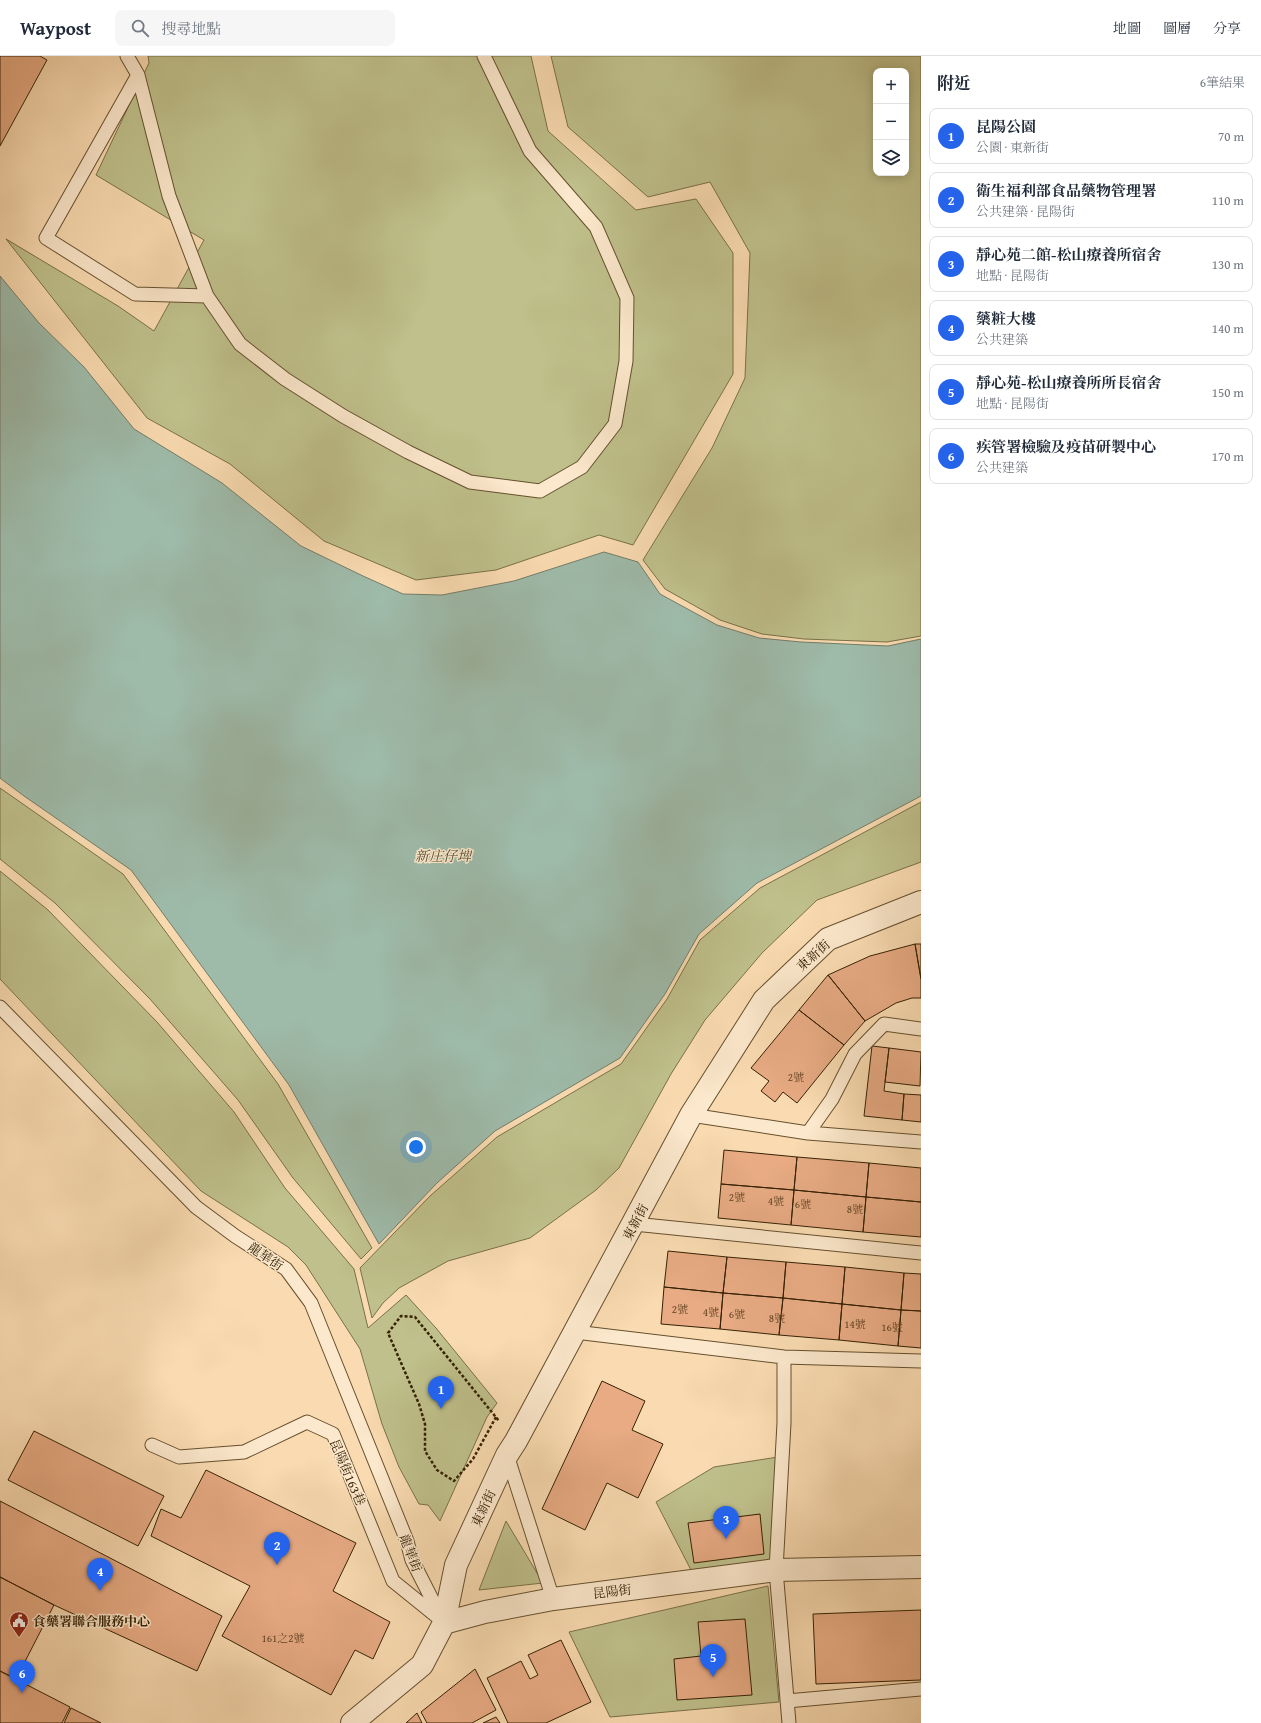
<!DOCTYPE html>
<html lang="zh-TW">
<meta charset="utf-8">
<style>
:root{--surface:#fff;--page:#f6f6f7;--text:#1f2937;--muted:#747a83;--line:#e0e1e3;--accent:#2563eb}
body{margin:0;font-family:"Gentium Book Plus","Noto Serif TC",serif;background:var(--page);color:var(--text)}
.controls{position:absolute;right:12px;top:12px;display:grid;overflow:hidden;border-radius:8px;box-shadow:0 2px 10px #0003}
.controls button{width:36px;height:36px;display:grid;place-items:center;padding:0;border:0;border-bottom:1px solid var(--line);background:var(--surface);color:var(--text);font:20px sans-serif}
.you{position:absolute;left:416px;top:1091px;width:14px;height:14px;margin:-10px;border:3px solid #fff;border-radius:50%;background:#1a73e8;box-shadow:0 0 0 6px #1a73e833}
.badge{display:grid;place-items:center;width:26px;height:26px;border-radius:50%;background:var(--accent);color:#fff;font-size:13px;font-weight:700}
.pin{position:absolute;translate:-50% -33px;filter:drop-shadow(0 1px 2px #0008)}
.pin::after{content:'';position:absolute;top:21px;width:14px;height:12px;background:inherit;clip-path:polygon(0 0,100% 0,50% 100%)}
.list{margin:0;padding:0;list-style:none}
h2{display:flex;justify-content:space-between;align-items:center;height:52px;margin:0;padding:0 16px;font-size:17px}
h2 small{font-size:13px;font-weight:400;color:var(--muted)}
.list li{display:grid;grid-template-columns:26px 1fr auto;gap:12px;align-items:center;box-sizing:border-box;height:56px;margin:0 8px 8px;padding:0 8px;border:1px solid var(--line);border-radius:8px}
.list b{display:block;font-size:15px;white-space:nowrap}
.list p{margin:0;font-size:13px;white-space:nowrap;color:var(--muted)}
.list em{font-size:13px;font-style:normal;color:var(--muted)}
.icon{flex:none;width:22px;height:22px;fill:none;stroke:currentColor;stroke-width:2;stroke-linecap:round;stroke-linejoin:round}
.map{position:relative;flex:none;width:921px;height:1667px;overflow:hidden}
header{display:flex;align-items:center;gap:24px;box-sizing:border-box;height:56px;padding:0 20px;background:var(--surface);border-bottom:1px solid var(--line)}
header strong{font-size:19px}
nav{display:flex;gap:22px;margin-inline-start:auto;font-size:14px}
.search{width:280px;height:36px;background:var(--page);display:flex;align-items:center;gap:10px;box-sizing:border-box;padding:0 14px;border-radius:8px;color:var(--muted);font-size:15px}
main{display:flex}
aside{flex:1;background:var(--surface)}
.map>svg:first-child{display:block}
.green{fill:#bfc08b;stroke:#7a7048;fill-rule:evenodd}
.water{fill:#9ebbaa;stroke:#747d68}
.building{fill:#e8ab84;stroke:#352104}
.lines{fill:none;stroke-linecap:round;stroke-linejoin:round}
.service-casing{stroke:#66502f;stroke-width:15}
.minor-casing{stroke:#66502f;stroke-width:24}
.path{stroke:#352104;stroke-width:2.5;stroke-dasharray:3 2;stroke-linecap:butt}
.service{stroke:#fce8cc;stroke-width:13}
.minor{stroke:#fce8cc;stroke-width:22}
.labels{text-anchor:middle;stroke-width:3;stroke-linejoin:round;paint-order:stroke}
.number-label{font-size:11px;fill:#624424}
.street-label{font-size:13px;fill:#352104;stroke:#fce8cc}
.poi-label{font-size:13px;font-weight:bold;fill:#352104;stroke:#fce8cc;text-anchor:start}
.water-label{font-size:14px;font-style:italic;fill:#544f36;stroke:#fce8cc}
</style>
<header>
<strong>Waypost</strong>
<div class="search"><svg class="icon" aria-label="search" viewBox="0 0 24 24"><circle cx="10" cy="10" r="6"/><path d="M15 15l6 6"/></svg>搜尋地點</div>
<nav><a>地圖</a><a>圖層</a><a>分享</a></nav>
</header>
<main>
<div class="map">
<svg width="921" height="1667" viewBox="0 0 921 1667">
<rect width="100%" height="100%" fill="#fadbb1"/>
<filter id="stains"><feTurbulence type="fractalNoise" baseFrequency=".005" numOctaves="4"/><feColorMatrix values="0 0 0 0 .2 0 0 0 0 .09 0 0 0 0 .02 0 0 0 .5 -.17"/></filter>
<radialGradient id="worn" r=".72"><stop offset=".6" stop-color="#630" stop-opacity="0"/><stop offset="1" stop-color="#630" stop-opacity=".3"/></radialGradient>
<path class="green" d="M148 0H531L548 75 636 154 696 143 733 197V318L633 489 599 479 496 514 416 524 324 485 230 408 147 362 6 183 118 250 154 275 204 184 96 119 149 7Z
M551 0H921V580L887 586 804 583 762 578 720 564 665 533 643 504 712 392 745 322 750 197 710 126 648 141 568 71ZM876 15H906V117H876Z
M0 732 123 818 278 1028 372 1192 361 1203 293 1122 238 1044 150 943 55 847 0 803Z
M921 746V806L817 844 762 897 705 964 671 1018 619 1112 596 1134 530 1182 448 1205 399 1232 383 1247 372 1262 360 1212 430 1140 497 1081 621 1008 667 943 700 884 760 832Z
M0 815 48 854 157 966 234 1056 285 1132 354 1213 368 1272 406 1239 436 1272 497 1347 487 1361 440 1465 428 1449 419 1448 399 1411 382 1368 360 1293 306 1209 288 1191 201 1135 0 923Z
M778 1401 770 1507 693 1518 656 1446 714 1411Z
M506 1465 543 1527 479 1534Z
M768 1530 779 1646 610 1661 569 1576Z"/>
<path class="water" d="M0 220 39 267 84 311 134 373 222 427 301 490 363 520 403 538 442 539 514 525 604 496 638 506 660 538 717 569 759 582 801 586 888 590 921 583V740L757 827 699 878 665 938 620 1002 495 1075 437 1127 379 1188 289 1029 131 814 24 740 0 722Z"/>
<path class="building" d="M0 0H40L47 4 0 90Z
M915 888H921V923Z
M915 888 921 923V942H912L896 947 865 965 828 919 870 900Z
M828 919 865 965 844 989 799 954Z
M799 954 844 989 797 1047 783 1036 775 1046 761 1035 769 1025 751 1012Z
M872 990 889 992 884 1035 904 1038 902 1064 864 1060Z
M889 992 921 996 920 1030 885 1026Z
M904 1038 921 1039V1066L902 1064Z
M724 1094 797 1101 794 1134 721 1128Z
M797 1101 869 1107 866 1141 794 1134Z
M869 1107 921 1112V1146L866 1141Z
M721 1128 794 1134 791 1169 718 1162Z
M794 1134 866 1141 863 1176 791 1169Z
M866 1141 921 1146V1181L863 1176Z
M668 1195 727 1201 723 1237 664 1231Z
M727 1201 786 1206 783 1242 723 1237Z
M786 1206 845 1211 842 1248 783 1242Z
M845 1211 904 1217 901 1254 842 1248Z
M904 1217 921 1218V1255L901 1254Z
M664 1231 723 1237 720 1273 661 1268Z
M723 1237 783 1242 779 1279 720 1273Z
M783 1242 842 1248 839 1284 779 1279Z
M842 1248 901 1254 898 1290 839 1284Z
M901 1254 921 1255V1292L898 1290Z
M602 1325 645 1345 632 1374 663 1388 638 1442 607 1427 585 1474 542 1453Z
M34 1375 164 1440 138 1490 8 1424Z
M206 1414 356 1487 333 1535 390 1566 373 1603 355 1594 331 1639 222 1580 250 1530 151 1480 161 1453 181 1462Z
M0 1445 222 1560 197 1615 54 1549 0 1521Z
M760 1458 764 1498 694 1507 688 1467Z
M0 1521 54 1549 16 1623 0 1615Z
M921 1554V1624L816 1628 813 1558Z
M745 1563 752 1639 677 1644 674 1603 701 1600 698 1566Z
M561 1584 591 1646 546 1667H508L487 1622 521 1605 530 1623 538 1619 528 1599Z
M475 1613 496 1654 472 1667H427L421 1656Z
M0 1615 70 1651 62 1667H0Z
M71 1652 101 1667H64Z
M417 1657 422 1667H406Z
M496 1661 500 1667H483Z"/>
<g class="lines">
<defs>
<path id="service" d="M127 0 138 19 169 140 207 240 240 288 285 323 343 360 408 396 470 426 540 435 582 411 615 368 626 305 627 242 596 171 530 95 484 0
M138 19 46 182 135 238 207 240
M0 951 196 1151 235 1180 286 1213 311 1247 407 1485 412 1504 444 1567
M691 1059 808 1077 921 1086
M808 1077 832 1043 855 998 884 968 921 973
M634 1168 921 1197
M575 1276 784 1301 921 1305
M784 1301V1367L776 1514 789 1667
M152 1389 179 1401 244 1396 307 1366 333 1378 393 1525 440 1563
M507 1399 553 1543
M787 1645 921 1633"/>
<path id="minor" d="M444 1567 485 1556 553 1543 776 1514 921 1511
M352 1667 422 1609 444 1567 456 1509 507 1399 516 1385 691 1059 764 944 828 883 921 846"/>
</defs>
<use href="#service" class="service-casing"/>
<use href="#minor" class="minor-casing"/>
<path class="path" d="M496 1361 473 1403 454 1425 437 1414 425 1395V1368L419 1348 388 1277 401 1260 415 1261 499 1365"/>
<use href="#service" class="service"/>
<use href="#minor" class="minor"/>
</g>
<defs>
<symbol id="civic-pin" viewBox="-11 -11 22 30"><path d="M0 17L-7.5 6A9.5 9.5 0 1 1 7.5 6Z" fill="#8f2418" stroke="#fce8cc"/><path d="M-.6-6.5H3V-4.5H.6V-3L4-1V1h2V6H-6V1h2V-1L-.6-3ZM-1.2 2.5V6h2.4V2.5Z" fill="#fff"/></symbol>
</defs>
<g fill-rule="evenodd">
<use href="#civic-pin" x="8" y="1554" width="22" height="30"/>
</g>
<g class="labels">
<g class="number-label">
<text x="796" y="1025">2號</text>
<text x="737" y="1145">2號</text>
<text x="776" y="1149">4號</text>
<text x="803" y="1152">6號</text>
<text x="855" y="1157">8號</text>
<text x="680" y="1257">2號</text>
<text x="711" y="1260">4號</text>
<text x="737" y="1262">6號</text>
<text x="777" y="1266">8號</text>
<text x="855" y="1272">14號</text>
<text x="892" y="1275">16號</text>
<text x="283" y="1586">161之2號</text>
</g>
<g class="street-label">
<text transform="translate(813 899) rotate(-42)" y="5">東新街</text>
<text transform="translate(635 1166) rotate(-62)" y="5">東新街</text>
<text transform="translate(266 1200) rotate(34)" y="5">龍華街</text>
<text transform="translate(348 1416) rotate(67)" y="5">昆陽街163巷</text>
<text transform="translate(483 1452) rotate(-65)" y="5">東新街</text>
<text transform="translate(411 1497) rotate(69)" y="5">龍華街</text>
<text transform="translate(612 1535) rotate(-7)" y="5">昆陽街</text>
</g>
<g class="poi-label">
<text x="33" y="1570">食藥署聯合服務中心</text>
</g>
<g class="water-label">
<text x="443" y="805">新庄仔埤</text>
</g>
</g>
<rect width="100%" height="100%" filter="url(#stains)"/>
<rect width="100%" height="100%" fill="url(#worn)"/>
</svg>
<div class="controls">
<button>+</button>
<button>−</button>
<button><svg class="icon" aria-label="layers" viewBox="0 0 24 24"><path d="M12 4l9 5-9 5-9-5zM3 14l9 5 9-5"/></svg></button>
</div>
<div class="you"></div>
<div class="pin badge" style="left:441px;top:1353px">1</div>
<div class="pin badge" style="left:277px;top:1509px">2</div>
<div class="pin badge" style="left:726px;top:1483px">3</div>
<div class="pin badge" style="left:100px;top:1535px">4</div>
<div class="pin badge" style="left:713px;top:1621px">5</div>
<div class="pin badge" style="left:22px;top:1637px">6</div>
</div>
<aside>
<h2>附近<small>6筆結果</small></h2>
<ul class="list">
<li><span class="badge">1</span><div><b>昆陽公園</b><p>公園 · 東新街</p></div><em>70 m</em></li>
<li><span class="badge">2</span><div><b>衛生福利部食品藥物管理署</b><p>公共建築 · 昆陽街</p></div><em>110 m</em></li>
<li><span class="badge">3</span><div><b>靜心苑二館-松山療養所宿舍</b><p>地點 · 昆陽街</p></div><em>130 m</em></li>
<li><span class="badge">4</span><div><b>藥粧大樓</b><p>公共建築</p></div><em>140 m</em></li>
<li><span class="badge">5</span><div><b>靜心苑-松山療養所所長宿舍</b><p>地點 · 昆陽街</p></div><em>150 m</em></li>
<li><span class="badge">6</span><div><b>疾管署檢驗及疫苗研製中心</b><p>公共建築</p></div><em>170 m</em></li>
</ul>
</aside>
</main>
